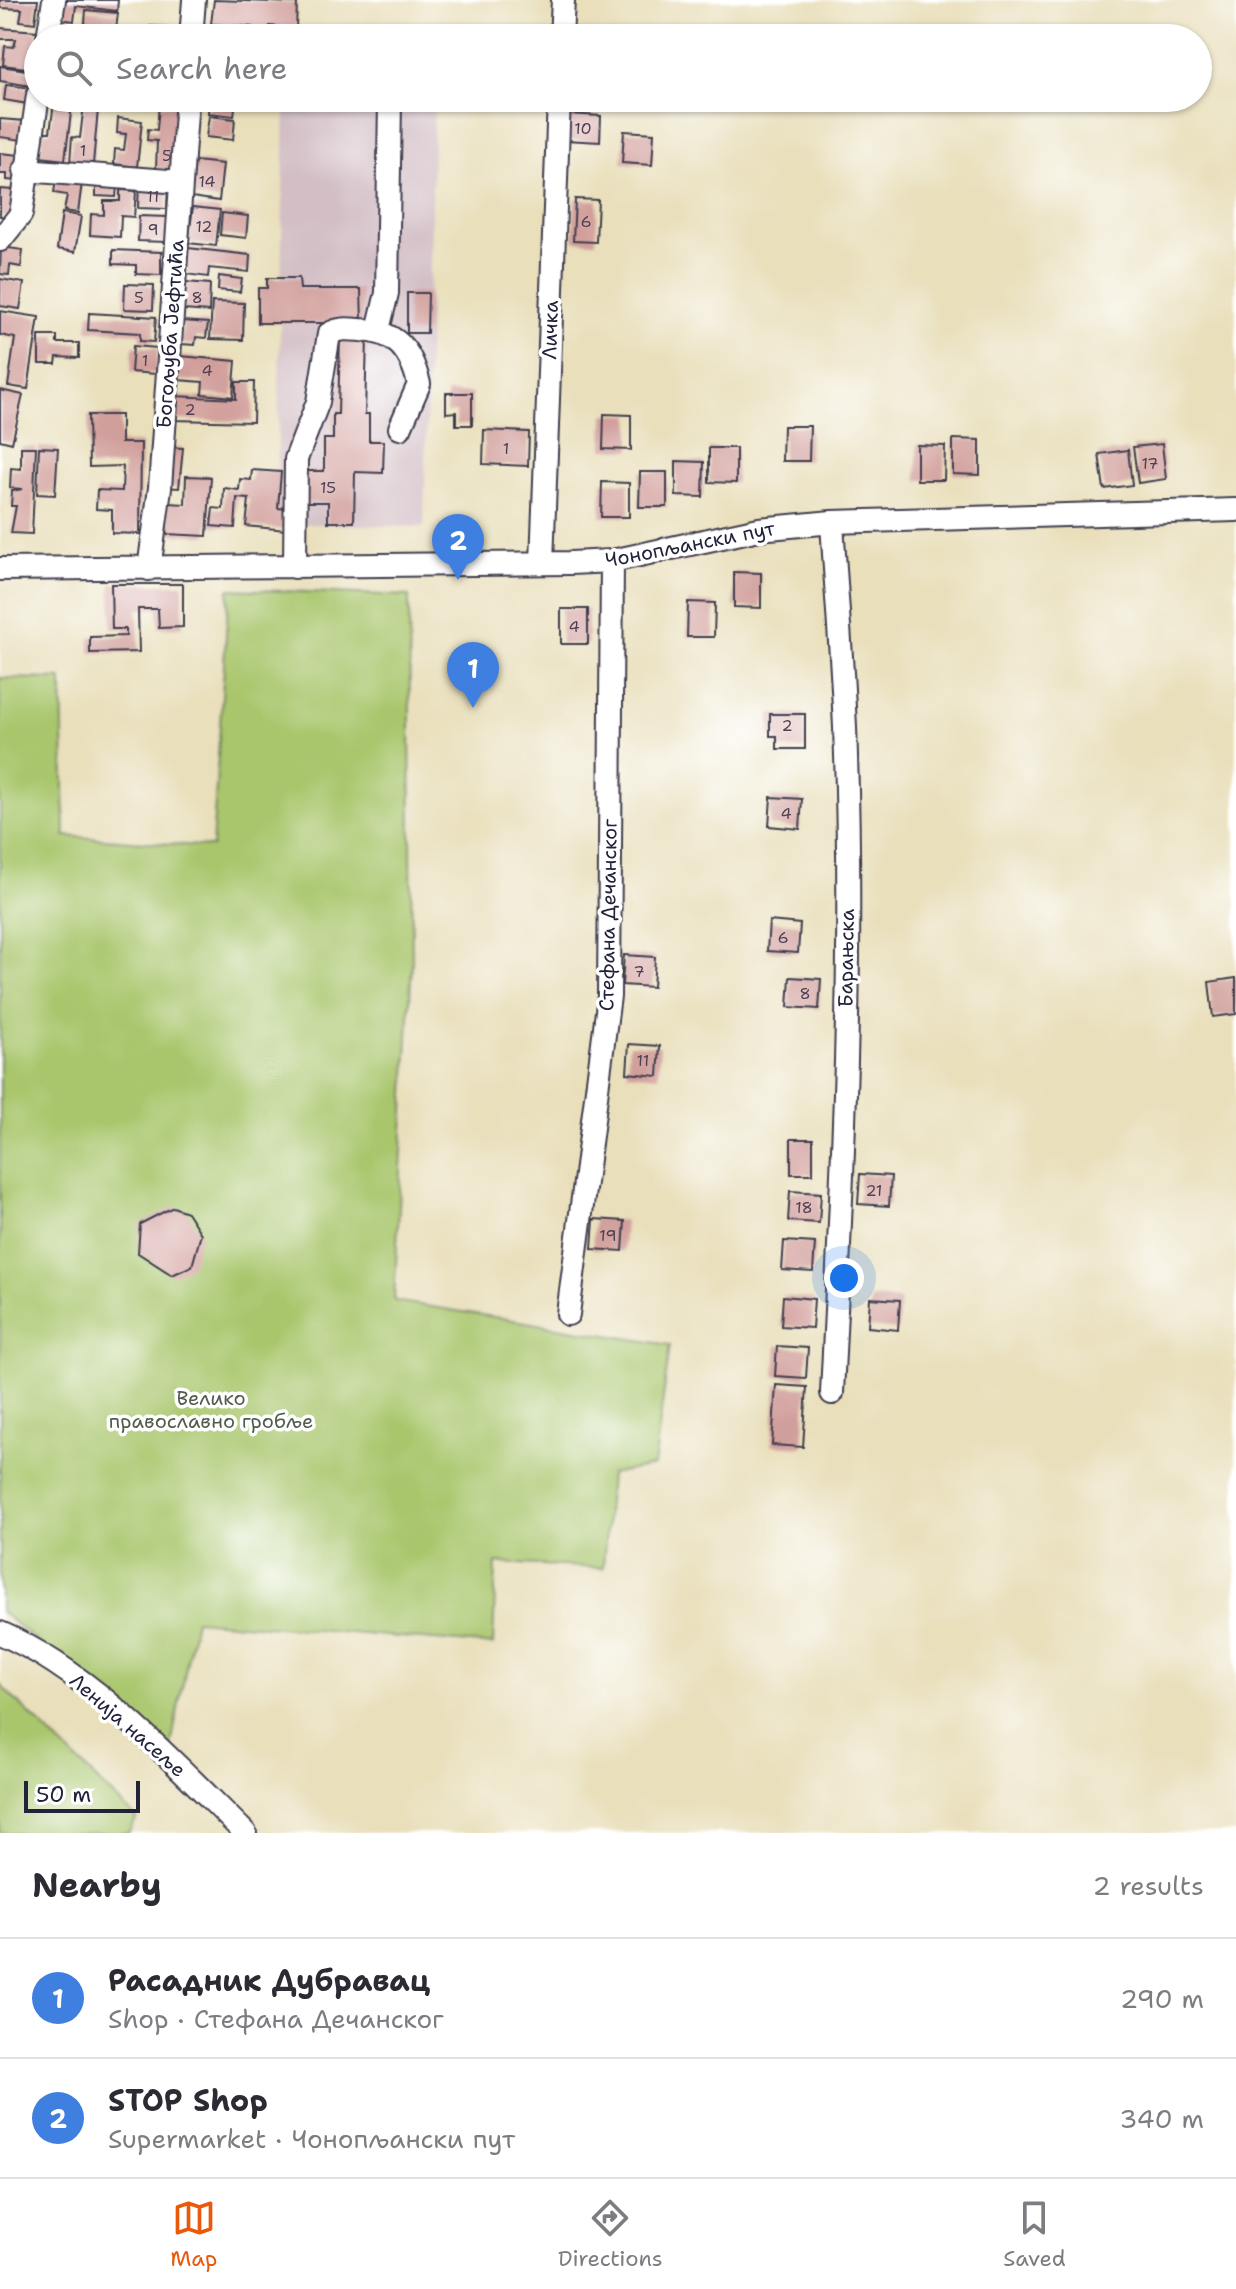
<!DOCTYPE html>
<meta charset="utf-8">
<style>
:root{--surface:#fff;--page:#f2f2f3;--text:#2b2b33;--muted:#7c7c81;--line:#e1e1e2;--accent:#ea580c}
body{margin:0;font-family:"Shantell Sans",sans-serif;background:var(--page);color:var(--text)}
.scale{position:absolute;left:24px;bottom:20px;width:116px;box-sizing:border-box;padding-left:8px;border:4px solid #22223b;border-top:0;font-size:22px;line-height:28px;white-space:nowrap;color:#22223b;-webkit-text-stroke:6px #fff;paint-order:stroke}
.you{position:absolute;left:844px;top:1278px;width:28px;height:28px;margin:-20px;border:6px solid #fff;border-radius:50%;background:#1a73e8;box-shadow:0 0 0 12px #1a73e833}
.badge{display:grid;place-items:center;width:52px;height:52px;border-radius:50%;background:var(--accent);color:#fff;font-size:26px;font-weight:700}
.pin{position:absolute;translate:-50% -66px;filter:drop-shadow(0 2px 4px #0008)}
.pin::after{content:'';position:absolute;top:42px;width:28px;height:24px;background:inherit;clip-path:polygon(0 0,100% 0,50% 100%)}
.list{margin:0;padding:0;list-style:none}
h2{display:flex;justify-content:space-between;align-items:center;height:104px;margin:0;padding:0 32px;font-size:34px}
h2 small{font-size:26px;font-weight:400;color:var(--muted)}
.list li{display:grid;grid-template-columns:52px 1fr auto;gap:24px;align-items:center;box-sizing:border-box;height:120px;padding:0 32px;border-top:2px solid var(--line)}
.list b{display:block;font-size:30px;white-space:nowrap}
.list p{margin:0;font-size:26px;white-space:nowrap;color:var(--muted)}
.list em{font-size:26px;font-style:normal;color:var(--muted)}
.icon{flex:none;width:44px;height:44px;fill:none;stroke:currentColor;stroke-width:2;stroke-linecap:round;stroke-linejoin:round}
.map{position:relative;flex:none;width:1236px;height:1833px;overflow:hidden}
.search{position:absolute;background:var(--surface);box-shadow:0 2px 6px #0004;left:24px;right:24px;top:24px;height:88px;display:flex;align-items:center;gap:20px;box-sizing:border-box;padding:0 28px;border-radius:44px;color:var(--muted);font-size:30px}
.sheet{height:344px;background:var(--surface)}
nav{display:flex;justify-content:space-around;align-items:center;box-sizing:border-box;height:112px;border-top:2px solid var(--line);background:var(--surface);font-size:22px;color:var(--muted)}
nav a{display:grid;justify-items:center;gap:4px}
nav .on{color:var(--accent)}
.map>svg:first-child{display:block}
.industrial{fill:#d2bec4}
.green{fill:#a9c66c;stroke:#667454;stroke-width:2}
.building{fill:#d19f9b}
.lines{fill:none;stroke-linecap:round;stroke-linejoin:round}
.minor-casing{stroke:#403e4e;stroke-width:26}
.minor{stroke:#fff;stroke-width:22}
.labels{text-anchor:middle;stroke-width:7;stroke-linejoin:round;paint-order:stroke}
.number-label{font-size:16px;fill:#4e4153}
.street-label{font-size:20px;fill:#22223b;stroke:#fff}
.park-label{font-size:20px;fill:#515b4c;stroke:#fff}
</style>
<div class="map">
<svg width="1236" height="1833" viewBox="0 0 1236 1833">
<rect width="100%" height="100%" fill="#fff"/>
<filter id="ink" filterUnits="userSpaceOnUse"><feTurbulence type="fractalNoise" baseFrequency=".0125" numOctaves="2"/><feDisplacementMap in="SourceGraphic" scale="16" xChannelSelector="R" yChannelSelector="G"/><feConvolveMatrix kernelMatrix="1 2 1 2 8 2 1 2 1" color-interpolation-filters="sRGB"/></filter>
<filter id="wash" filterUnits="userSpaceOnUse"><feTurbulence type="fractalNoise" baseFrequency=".006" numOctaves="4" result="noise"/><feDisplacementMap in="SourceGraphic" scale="32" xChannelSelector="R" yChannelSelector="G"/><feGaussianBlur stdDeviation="1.8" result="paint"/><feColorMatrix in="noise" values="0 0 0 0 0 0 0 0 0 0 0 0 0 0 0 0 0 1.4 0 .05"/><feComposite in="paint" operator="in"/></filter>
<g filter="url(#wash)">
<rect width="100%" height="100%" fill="#e9dfbb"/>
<path class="industrial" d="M285 98H434L424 527 276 523Z"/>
<path class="green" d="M229 589 409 596 412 962 394 1301 670 1345 654 1466 610 1474 603 1568 496 1563 493 1645 195 1620 170 1751 0 1611V678L62 679 65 836 212 847Z
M0 1685 137 1819 128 1833H0Z"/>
<g id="blocks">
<path class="building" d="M0 0H38L35 23 20 21 22 9 0 8Z
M61 0H118L117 11 76 6 74 21 58 19Z
M214 0 297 3 296 28 270 26 269 38H251L252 27 211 24Z
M86 10 118 13 115 38 84 36Z
M150 26 170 27 169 38H149Z
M0 28 37 31 34 69 3 65 5 46 14 47 16 39H0Z
M575 31 617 34V38H574Z
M0 66 33 71 31 86 0 81Z
M6 85 30 88 28 104 4 100Z
M75 98H99L93 164 70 163 72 137 80 138 84 104 74 102Z
M209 98H236L234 116 208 113Z
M54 103 72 105 65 160 40 157 43 132H50Z
M159 105 181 106 178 169H156L157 141 147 140 148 129 157 130Z
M566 114 601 116 600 142 565 140Z
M209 116 235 119 233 140 206 137Z
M118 118 142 121 137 167 114 164 115 149 124 150 126 134 117 133Z
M0 119 25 121 22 140 0 137Z
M624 131 654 133 652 165 622 163Z
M0 153 19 155 17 181 7 180V174H0Z
M195 161 223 164 219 201 191 197Z
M56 179 82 182 78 213 64 211 67 195 54 193Z
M96 183 117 184 116 197 96 196Z
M139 183 168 184 167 209 138 208Z
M0 189 13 190 11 217 0 216Z
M120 190 136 191 134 217 121 216 120 237 90 235 91 214 104 215V201H120Z
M575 199 598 200 596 242 573 241Z
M193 207 220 210 216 246 188 243Z
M62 213 81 216 75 252 57 249Z
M222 213 248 216 246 238 220 235Z
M139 216 168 217 167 242 138 241Z
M1 247 23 250 21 267 10 265 9 275 0 274Z
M188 248 250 255 249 272 209 268 208 277 185 274Z
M113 250 161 252V275L136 274V265L113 264Z
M219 276 242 279 240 292 218 290Z
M267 278H299L300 289H361L362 323H258V288H267Z
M0 279 24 283 20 309 0 306Z
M185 282 210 284 209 312 184 310Z
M125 284 154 285 153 310 124 309Z
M407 293H428L427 333H407Z
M212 302 244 303 243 340 210 339Z
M0 311 39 317 28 389 8 386 15 338 0 335Z
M89 313 156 317 154 342 140 341V333L88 330Z
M183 321 208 323 206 338 196 337 195 345 181 344Z
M39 336H57V343H79V358L57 357 56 364H39Z
M340 336 367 337 365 414H369V441H384L383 473 355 472 354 522H328V502H302L303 471H324V439H333V414H338Z
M133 346 158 348 156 374 131 372Z
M180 356 236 361 233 397 202 394 203 382 178 380Z
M236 382H254L253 422 174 420V396L236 399Z
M0 390 23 395 12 443 0 440Z
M446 393H472V425H456V412L446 413Z
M604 414 631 415V450L603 449Z
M88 415H121V443H141L140 534 112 533V510L96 509 97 490 122 491 123 466 89 467Z
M783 426H810L809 461H782Z
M484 430 529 432 528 466 483 464Z
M953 439 980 440V475L953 474Z
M1162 444 1166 479 1138 483 1133 447Z
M917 445 945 446 944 480H917Z
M21 447H36L32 534 11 533 16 506H11L12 491 22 489 10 488 11 468 21 469Z
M39 447 58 448 55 495 37 494Z
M166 447 183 448 179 488 163 487Z
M709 448H736V483L709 482Z
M1128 450 1132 485 1104 489 1099 454Z
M676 461 704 462 703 497 676 496Z
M252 470 281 472 278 508 288 509 286 530 246 526 249 499 237 498 235 528 211 526 213 508 223 509 224 488 239 490 240 479 251 480Z
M640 472H667V507H639Z
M186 476 211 477 207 536 166 534 168 503 185 504Z
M602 482 629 483V517H601Z
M734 572 761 573V608L734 607Z
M111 584H183V627L159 628 158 609H138L139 652 90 653V637L126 636V629H112Z
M688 602 715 603 714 637H687Z
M561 609H588V644H561Z
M770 714H805V749H777V736H770Z
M771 797 802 799 800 829 769 826Z
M769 921 800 924 798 953 767 951Z
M624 955 655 957 653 987 622 985Z
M790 977 821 979 819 1009 788 1007Z
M1236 978V1014L1213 1017 1209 982Z
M629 1044 660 1046 658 1076 627 1073Z
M791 1139H813V1174H791Z
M860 1174 891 1176 889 1206 858 1204Z
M790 1191 821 1193 819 1223 788 1221Z
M173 1207 187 1212 201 1234 192 1266 172 1275 138 1253 140 1224Z
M594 1219 625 1221 623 1251 592 1249Z
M784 1241 815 1243 813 1272 782 1270Z
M783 1296 814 1299 812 1328 781 1326Z
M870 1298 900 1300 898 1330 868 1327Z
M777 1346 808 1348 806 1378 775 1376Z
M776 1385 807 1387 803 1447 772 1445Z"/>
</g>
</g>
<g filter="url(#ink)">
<use href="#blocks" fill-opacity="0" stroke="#403e4e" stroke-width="2"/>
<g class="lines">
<defs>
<path id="minor" d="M48 38 54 0
M191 38 194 0
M561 38 563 0
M25 170 181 182
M0 240 21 214 38 95
M378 330 387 293 390 101
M542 563 559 98
M295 567 296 459 318 402 329 334C339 328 348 329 360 330 396 331 411 350 419 384L400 428
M0 569 570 563 612 561 759 529 832 522 1236 510
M149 569 160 488 187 98
M568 1314 609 996 612 561
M832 1393C843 1172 854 949 845 728 842 659 836 590 832 522
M0 1633C90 1671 176 1765 245 1833"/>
</defs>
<use href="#minor" class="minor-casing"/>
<use href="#minor" class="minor"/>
</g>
</g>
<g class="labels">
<g class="number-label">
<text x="583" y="134">10</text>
<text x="83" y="156">1</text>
<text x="167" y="161">5</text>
<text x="207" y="187">14</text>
<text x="153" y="202">11</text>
<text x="586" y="227">6</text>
<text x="204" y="232">12</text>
<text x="153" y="235">9</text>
<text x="139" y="303">5</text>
<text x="197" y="303">8</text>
<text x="145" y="366">1</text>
<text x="207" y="376">4</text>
<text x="190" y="415">2</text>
<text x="506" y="454">1</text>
<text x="1150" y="469">17</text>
<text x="328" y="493">15</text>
<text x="574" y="632">4</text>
<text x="787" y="731">2</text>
<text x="786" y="819">4</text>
<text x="783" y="943">6</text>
<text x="639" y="977">7</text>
<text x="805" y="999">8</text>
<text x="643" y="1066">11</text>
<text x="874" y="1196">21</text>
<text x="804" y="1213">18</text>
<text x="608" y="1241">19</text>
</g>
<g class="street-label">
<text transform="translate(550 330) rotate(-88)" y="7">Личка</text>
<text transform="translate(170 334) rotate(-86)" y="7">Богољуба Јефтића</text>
<text transform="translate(690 544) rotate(-11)" y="7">Чонопљански пут</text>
<text transform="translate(608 915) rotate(-89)" y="7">Стефана Дечанског</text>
<text transform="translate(846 958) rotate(-89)" y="7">Барањска</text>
<text transform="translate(128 1725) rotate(41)" y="7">Ленија насеље</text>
</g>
<g class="park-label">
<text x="211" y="1405">Велико<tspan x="211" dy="23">православно гробље</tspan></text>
</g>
</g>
</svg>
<div class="scale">50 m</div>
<div class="you"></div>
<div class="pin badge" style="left:473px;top:708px;background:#3f7fe0">1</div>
<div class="pin badge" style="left:458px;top:580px;background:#3f7fe0">2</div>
<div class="search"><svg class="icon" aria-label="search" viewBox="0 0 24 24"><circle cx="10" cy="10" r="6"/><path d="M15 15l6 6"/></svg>Search here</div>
</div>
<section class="sheet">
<h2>Nearby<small>2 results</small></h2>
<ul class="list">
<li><span class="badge" style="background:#3f7fe0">1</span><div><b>Расадник Дубравац</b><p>Shop · Стефана Дечанског</p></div><em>290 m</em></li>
<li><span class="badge" style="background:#3f7fe0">2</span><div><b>STOP Shop</b><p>Supermarket · Чонопљански пут</p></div><em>340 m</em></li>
</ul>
</section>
<nav>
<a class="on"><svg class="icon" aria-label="map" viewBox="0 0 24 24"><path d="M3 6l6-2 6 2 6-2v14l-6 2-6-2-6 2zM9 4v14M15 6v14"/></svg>Map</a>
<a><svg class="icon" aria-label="directions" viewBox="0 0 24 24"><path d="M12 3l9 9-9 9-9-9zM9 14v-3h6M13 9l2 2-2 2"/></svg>Directions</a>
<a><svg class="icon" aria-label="saved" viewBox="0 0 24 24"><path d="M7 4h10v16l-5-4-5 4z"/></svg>Saved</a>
</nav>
